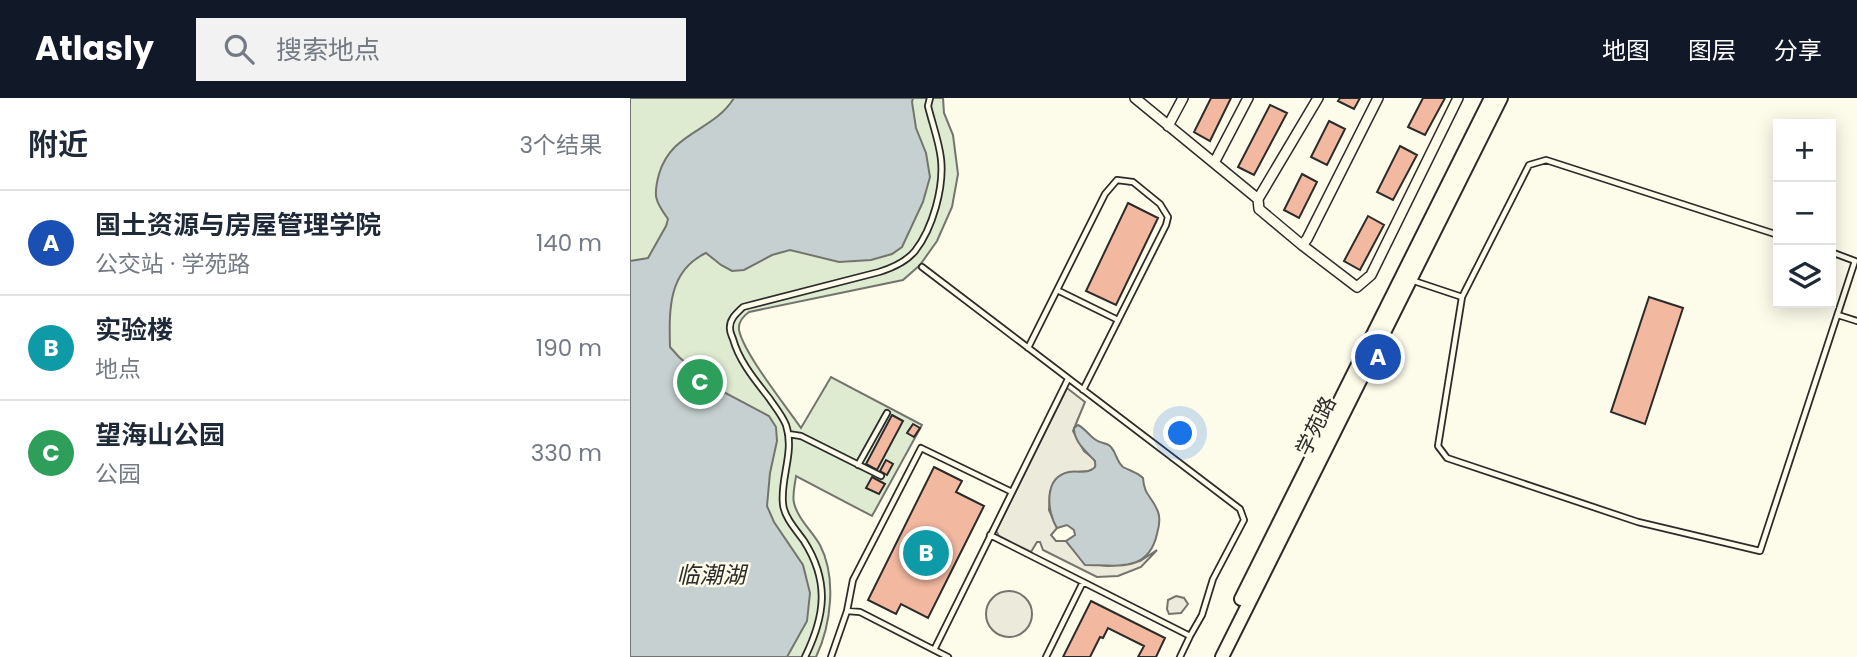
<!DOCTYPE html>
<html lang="zh">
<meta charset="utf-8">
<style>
:root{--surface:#fff;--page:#f2f2f3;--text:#1f2937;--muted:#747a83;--line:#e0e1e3;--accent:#111827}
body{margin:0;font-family:Poppins,"Noto Sans SC",sans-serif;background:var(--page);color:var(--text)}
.controls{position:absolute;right:21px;top:21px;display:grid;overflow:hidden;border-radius:0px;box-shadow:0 4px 18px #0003}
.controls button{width:63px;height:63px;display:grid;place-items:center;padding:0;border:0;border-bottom:2px solid var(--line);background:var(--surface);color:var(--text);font:35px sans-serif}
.you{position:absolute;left:551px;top:336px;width:24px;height:24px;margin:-18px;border:5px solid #fff;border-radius:50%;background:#1a73e8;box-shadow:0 0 0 10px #1a73e833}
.badge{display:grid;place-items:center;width:46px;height:46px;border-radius:50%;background:var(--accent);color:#fff;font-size:23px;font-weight:700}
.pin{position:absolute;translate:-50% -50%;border:4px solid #fff;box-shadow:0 2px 7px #0006}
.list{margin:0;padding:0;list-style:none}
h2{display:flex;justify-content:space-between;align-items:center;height:91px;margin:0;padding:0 28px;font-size:30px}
h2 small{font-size:23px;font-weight:400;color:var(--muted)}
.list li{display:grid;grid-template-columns:46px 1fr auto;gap:21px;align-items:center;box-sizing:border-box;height:105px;padding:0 28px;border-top:2px solid var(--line)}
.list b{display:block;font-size:26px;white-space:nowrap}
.list p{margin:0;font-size:23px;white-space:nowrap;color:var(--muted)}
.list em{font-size:23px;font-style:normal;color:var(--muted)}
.icon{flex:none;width:38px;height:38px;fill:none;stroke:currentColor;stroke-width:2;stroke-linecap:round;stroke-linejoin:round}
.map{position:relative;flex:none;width:1227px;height:559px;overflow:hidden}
header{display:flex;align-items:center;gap:42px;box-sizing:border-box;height:98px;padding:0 35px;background:var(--accent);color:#fff}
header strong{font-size:33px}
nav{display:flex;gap:38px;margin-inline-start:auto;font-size:24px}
.search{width:490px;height:63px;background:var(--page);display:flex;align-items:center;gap:18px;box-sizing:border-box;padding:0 24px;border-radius:0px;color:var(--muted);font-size:26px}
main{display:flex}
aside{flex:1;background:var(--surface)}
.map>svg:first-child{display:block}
.green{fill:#deebd1;stroke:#74746e;stroke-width:2}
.parking{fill:#eceadb;stroke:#74746e;stroke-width:2}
.water{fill:#c7d0d0;stroke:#74746e;stroke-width:2}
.building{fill:#f2b8a0;stroke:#2b2b2b;stroke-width:2}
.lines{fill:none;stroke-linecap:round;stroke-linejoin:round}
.lane-casing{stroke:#2b2b2b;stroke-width:8}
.street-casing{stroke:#2b2b2b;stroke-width:12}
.secondary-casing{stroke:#2b2b2b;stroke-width:16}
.lane{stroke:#fdfbea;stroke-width:4.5}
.street{stroke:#fdfbea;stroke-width:9}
.secondary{stroke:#fdfbea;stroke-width:12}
.labels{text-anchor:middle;stroke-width:5;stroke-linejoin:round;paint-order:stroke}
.street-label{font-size:21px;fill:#2b2b2b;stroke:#fdfbea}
.water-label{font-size:23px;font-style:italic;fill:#2b2b2b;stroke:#fdfbea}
</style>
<header>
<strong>Atlasly</strong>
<div class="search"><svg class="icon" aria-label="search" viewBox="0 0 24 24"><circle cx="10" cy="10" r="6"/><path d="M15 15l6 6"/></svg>搜索地点</div>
<nav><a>地图</a><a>图层</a><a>分享</a></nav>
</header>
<main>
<aside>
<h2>附近<small>3个结果</small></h2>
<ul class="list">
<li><span class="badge" style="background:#1a4fb4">A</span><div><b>国土资源与房屋管理学院</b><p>公交站 · 学苑路</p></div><em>140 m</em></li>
<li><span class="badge" style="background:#0f9aa8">B</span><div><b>实验楼</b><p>地点</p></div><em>190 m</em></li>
<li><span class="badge" style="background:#2e9e5b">C</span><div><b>望海山公园</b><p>公园</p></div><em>330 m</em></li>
</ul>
</aside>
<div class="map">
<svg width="1227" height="559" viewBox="0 0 1227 559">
<rect width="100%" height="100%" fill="#fdfbea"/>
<path class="green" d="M0 0H313L314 15 323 37 328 76 322 109 307 143 290 167 273 182 119 214C112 219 108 224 109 232 114 256 156 308 171 330L201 279 292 327 242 418 166 378C165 387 162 397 164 405 168 421 182 433 190 447 207 480 201 527 186 559H0Z"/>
<path class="parking" d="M437 290 455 304 443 333 454 353 464 361 466 366 464 371 458 373 436 375 423 388 420 394 419 412 427 430 421 437 426 443H436L452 461 469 467 478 468 510 463 527 452 511 469 488 478 467 479 413 452 410 444H407L401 454 369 438 366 433Z
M356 516a23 23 0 1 1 46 0a23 23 0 1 1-46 0Z
M546 498 554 500 558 506 551 515 539 516 537 511 538 502Z"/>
<path class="water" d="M104 0H283L282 4 286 30 296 55 300 79 293 104 272 149 262 156 241 162 209 164 160 152 142 157 114 172 102 173 91 167 76 155C38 173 39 212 40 249L49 259 84 289 139 318 146 329 147 343 140 375 137 408 144 424 173 467 180 495 177 523 157 559H0V163L18 160 36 128 38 121C25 103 23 98 29 76 42 33 83 34 104 0Z
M448 327C456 331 459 338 466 342 471 346 477 344 481 349 487 356 486 363 493 369 500 373 507 374 513 380 514 398 523 399 528 414 531 421 529 429 527 436 518 475 487 467 455 467L436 443 445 437 444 432 437 427 427 430C417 414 413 379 439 374 446 372 455 376 461 372 467 369 465 368 465 363 456 353 444 344 444 330Z"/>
<path class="building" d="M581 0H601L580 43 564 34Z
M710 0H730L724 11 708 3Z
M793 0H815L795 37 778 29Z
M640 7 657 15 624 77 608 69Z
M699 23 715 31 697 67 681 59Z
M770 48 787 57 763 102 747 94Z
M672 76 687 84 669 120 654 112Z
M498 105 528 120 486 207 456 193Z
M738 118 754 127 730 172 714 163Z
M1019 199 1053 210 1015 326 981 314Z
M262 317 273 323 247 372 236 366Z
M283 326 290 330 284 339 277 335Z
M256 362 263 366 257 377 250 373Z
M304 369 332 383 326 394 354 408 298 520 271 506 266 516 238 502Z
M242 379 255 386 249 396 236 390Z
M461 503 535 540 526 559H508L514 548 478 530 473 540 470 539 460 559H433Z"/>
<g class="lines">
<defs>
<path id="lane" d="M1148 137 916 62 899 67 832 199 808 348 817 360 1008 424 1130 453 1225 163 1201 154
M292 169 610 411 614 422 583 481 572 517 560 538
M781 182 832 199
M427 192 488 222
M1208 217 1227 223
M398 250 475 96 487 82 503 84 530 106 538 119 536 127 453 292
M158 336 171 338 251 378
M228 367 257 315
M360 437 560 538 550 559
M217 513 223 482 291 350 382 394
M304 552 438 281
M175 559C195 518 200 484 174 443 167 433 154 419 153 406 150 380 165 354 156 327 152 317 145 309 139 300 125 282 109 263 103 241 102 238 100 235 100 231 99 221 107 215 113 209L249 174C262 170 276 164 285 153 303 130 314 89 311 61 309 43 302 25 298 8L300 0
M201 559 217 513 230 514 318 559
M416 559 453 484"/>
<path id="street" d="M505 0 628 101
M688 0 628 101 629 111 672 147 727 189 741 177 828 0
M538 28 553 0
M584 65 618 0
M672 147 677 141 748 0"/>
<path id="secondary" d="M611 501 861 0
M592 559 871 0"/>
</defs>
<use href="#lane" class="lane-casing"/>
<use href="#street" class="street-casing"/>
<use href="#secondary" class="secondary-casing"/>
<use href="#lane" class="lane"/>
<use href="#street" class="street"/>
<use href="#secondary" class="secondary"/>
</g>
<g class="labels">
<g class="street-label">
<text transform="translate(686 328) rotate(-64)" y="7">学苑路</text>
</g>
<g class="water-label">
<text x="81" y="485">临潮湖</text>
</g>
</g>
</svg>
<div class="controls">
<button>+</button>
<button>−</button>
<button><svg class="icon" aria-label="layers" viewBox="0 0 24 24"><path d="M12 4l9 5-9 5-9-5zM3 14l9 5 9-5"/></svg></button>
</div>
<div class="you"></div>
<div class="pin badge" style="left:748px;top:259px;background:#1a4fb4">A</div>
<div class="pin badge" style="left:296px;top:455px;background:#0f9aa8">B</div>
<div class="pin badge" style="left:70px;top:284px;background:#2e9e5b">C</div>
</div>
</main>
